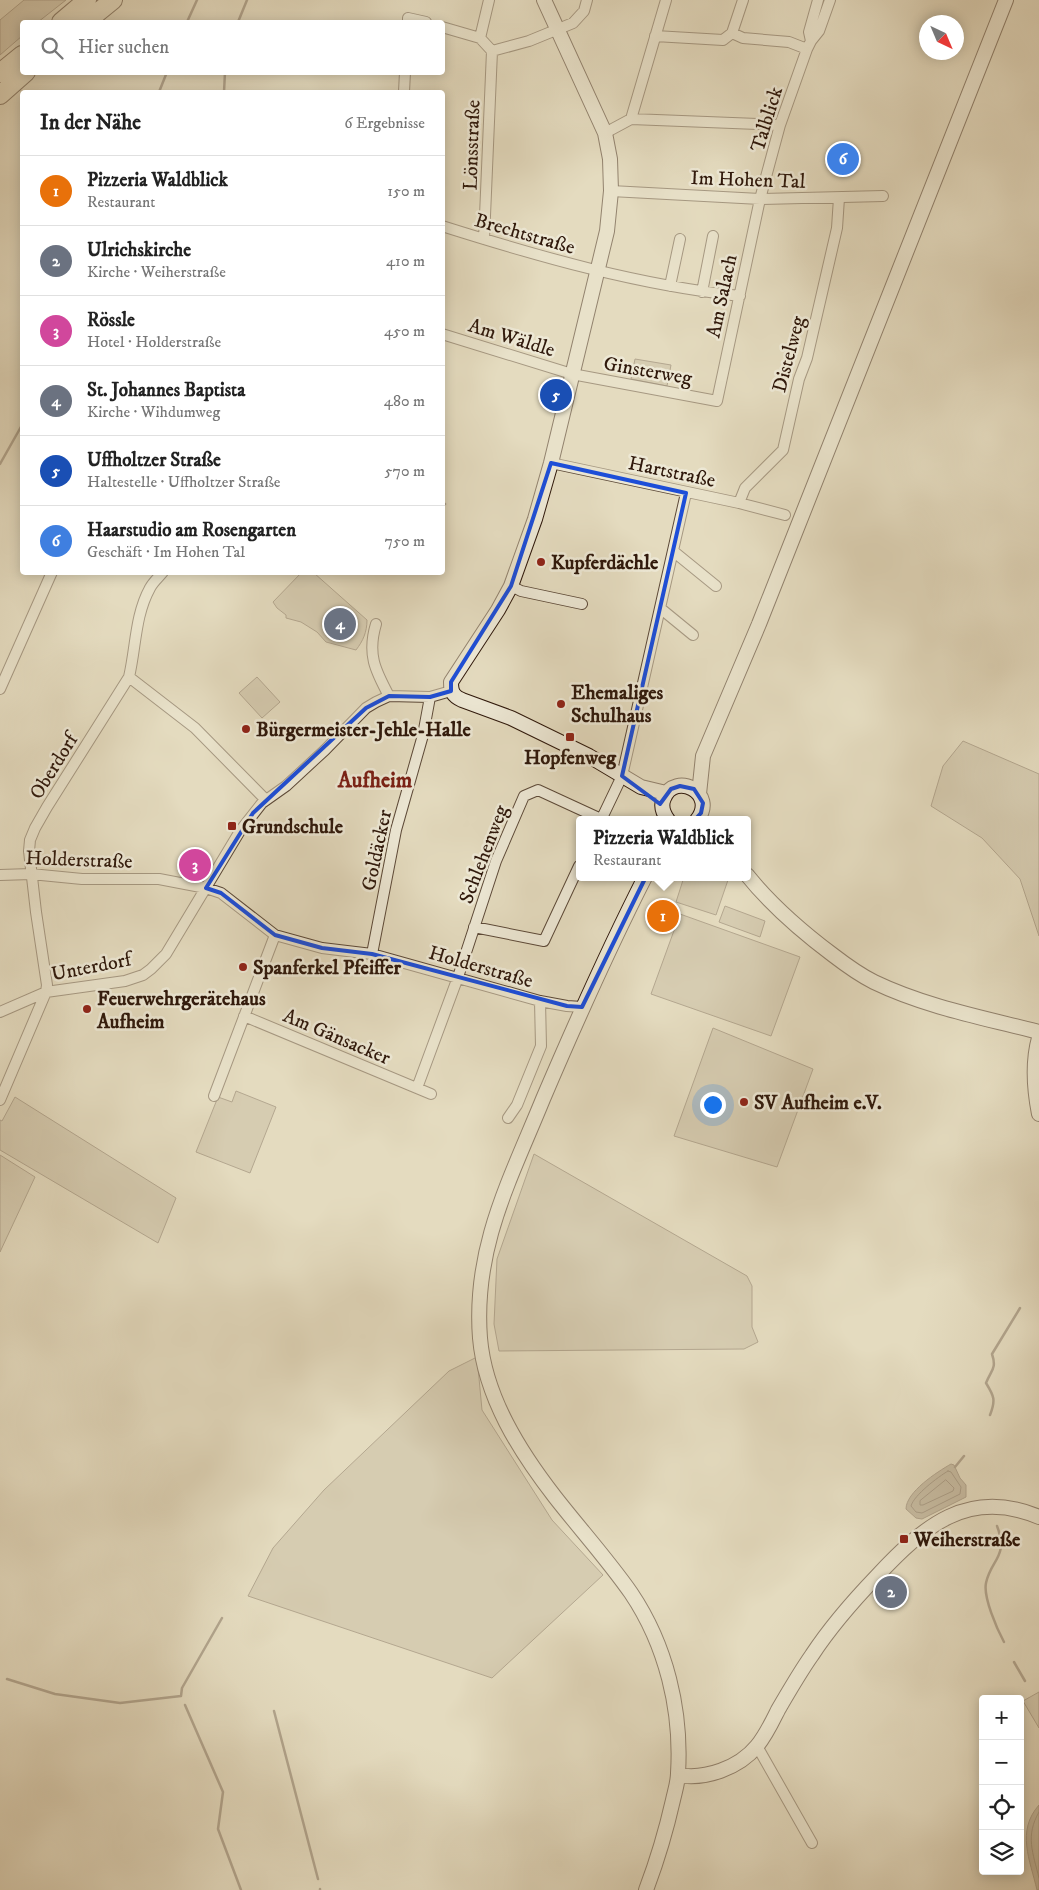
<!DOCTYPE html>
<html lang="de">
<meta charset="utf-8">
<style>
:root{--surface:#fff;--page:#f6f6f6;--text:#222;--muted:#767676;--line:#e0e0e0;--accent:#8f2418}
body{margin:0;font-family:"IM FELL DW Pica",serif;background:var(--page);color:var(--text)}
.controls{position:absolute;right:15px;bottom:15px;display:grid;overflow:hidden;border-radius:5px;box-shadow:0 2px 12px #0003}
.controls button{width:45px;height:45px;display:grid;place-items:center;padding:0;border:0;border-bottom:1px solid var(--line);background:var(--surface);color:var(--text);font:25px sans-serif}
.compass{position:absolute;left:919px;top:15px;width:45px;height:45px;border-radius:50%;background:var(--surface);box-shadow:0 2px 12px #0003;rotate:136deg}
.you{position:absolute;left:712px;top:1104px;width:18px;height:18px;margin:-12px;border:4px solid #fff;border-radius:50%;background:#1a73e8;box-shadow:0 0 0 8px #1a73e833}
.badge{display:grid;place-items:center;width:32px;height:32px;border-radius:50%;background:var(--accent);color:#fff;font-size:16px;font-weight:700}
.pin{position:absolute;translate:-50% -50%;border:2px solid #fff;box-shadow:0 1px 5px #0006}
.popup{position:absolute;left:576px;top:816px;width:175px;height:65px;box-sizing:border-box;display:grid;place-content:center;border-radius:5px;background:var(--surface);filter:drop-shadow(0 1px 4px #0005);font-size:16px;white-space:nowrap;color:var(--muted)}
.popup b{font-size:19px;color:var(--text)}
.popup::after{content:'';position:absolute;left:50%;top:100%;margin-left:-10px;border:10px solid transparent;border-top-color:var(--surface)}
.list{margin:0;padding:0;list-style:none}
h2{display:flex;justify-content:space-between;align-items:center;height:65px;margin:0;padding:0 20px;font-size:21px}
h2 small{font-size:16px;font-weight:400;color:var(--muted)}
.list li{display:grid;grid-template-columns:32px 1fr auto;gap:15px;align-items:center;box-sizing:border-box;height:70px;padding:0 20px;border-top:1px solid var(--line)}
.list b{display:block;font-size:19px;white-space:nowrap}
.list p{margin:0;font-size:16px;white-space:nowrap;color:var(--muted)}
.list em{font-size:16px;font-style:normal;color:var(--muted)}
.icon{flex:none;width:28px;height:28px;fill:none;stroke:currentColor;stroke-width:2;stroke-linecap:round;stroke-linejoin:round}
.map{position:relative;flex:none;width:1039px;height:1890px;overflow:hidden}
.search{position:absolute;background:var(--surface);box-shadow:0 2px 12px #0003;left:20px;top:20px;width:425px;height:55px;display:flex;align-items:center;gap:12px;box-sizing:border-box;padding:0 18px;border-radius:5px;color:var(--muted);font-size:19px}
.panel{position:absolute;background:var(--surface);box-shadow:0 2px 12px #0003;left:20px;top:90px;width:425px;height:485px;border-radius:5px}
.map>svg:first-child{display:block}
.green{fill:#c5baa0;stroke:#7a6956}
.water{fill:#a69982;stroke:#766552}
.lines{fill:none;stroke-linecap:round;stroke-linejoin:round}
.shore{stroke:#6a5846;stroke-width:1}
.stream{stroke:#766552;stroke-width:2.5}
.street-casing{stroke:#5c4938;stroke-width:12}
.secondary-casing{stroke:#2f180b;stroke-width:16}
.highway-casing{stroke:#2f180b;stroke-width:20}
.street{stroke:#ede8d5;stroke-width:10}
.secondary{stroke:#ede8d5;stroke-width:14}
.highway{stroke:#e4dbbf;stroke-width:18}
.marked{fill:none;stroke:#1d4ed8;stroke-width:4;stroke-linejoin:round}
.poi-dot{fill:#8f2418;stroke:#ede8d5;stroke-width:2}
.labels{text-anchor:middle;stroke-width:5;stroke-linejoin:round;paint-order:stroke}
.street-label{font-size:20px;fill:#2f180b;stroke:#ede8d5}
.poi-label{font-size:20px;font-weight:bold;fill:#2f180b;stroke:#ede8d5;text-anchor:start}
.quarter-label{font-size:22px;font-weight:bold;fill:#7a1f14;stroke:#ede8d5}
</style>
<div class="map">
<svg width="1039" height="1890" viewBox="0 0 1039 1890">
<rect width="100%" height="100%" fill="#e4dbbf"/>
<filter id="stains"><feTurbulence type="fractalNoise" baseFrequency=".004" numOctaves="4"/><feColorMatrix values="0 0 0 0 .2 0 0 0 0 .09 0 0 0 0 .02 0 0 0 .5 -.17"/></filter>
<radialGradient id="worn" r=".72"><stop offset=".6" stop-color="#630" stop-opacity="0"/><stop offset="1" stop-color="#630" stop-opacity=".3"/></radialGradient>
<path class="green" d="M24 0H66L38 22H22V36L0 55V20Z
M635 359 671 365 667 386 631 379Z
M301 573H314L367 620C367 632 363 641 356 650L326 642 317 632 301 622 286 618V615L277 608 273 602Z
M257 677 280 702 262 718 239 693Z
M963 741 1039 774V936L1020 879 982 838 931 806 943 766Z
M684 877H721L728 880 716 915 676 902Z
M725 906 765 921 760 937 719 922Z
M680 914 800 957 771 1036 651 994Z
M713 1028 813 1069 777 1167 674 1136Z
M236 1091 276 1107 250 1173 196 1152 218 1097 232 1102Z
M15 1097 176 1198 158 1243 0 1150V1120L2 1121Z
M534 1154 747 1276 752 1286V1327L758 1342 744 1349 499 1351 494 1324 497 1259Z
M0 1155 35 1177 0 1252Z
M477 1357 482 1410 552 1520 603 1575 492 1678 248 1596 273 1548 324 1490 449 1371Z
M1039 1692V1728L1023 1701Z"/>
<path class="water" d="M951 1464 954 1465 960 1478 966 1485V1497L922 1519 916 1518 906 1509C906 1492 937 1472 951 1464Z
M1039 1805V1890H1037C1030 1860 1016 1831 1039 1805Z"/>
<g class="lines">
<path class="shore" d="M948 1471 951 1472 961 1487 960 1494 922 1513 916 1512 911 1506C914 1495 938 1477 948 1471Z
M946 1480 954 1488 953 1491 923 1505H920V1501Z
M1039 1812C1025 1836 1033 1853 1039 1878"/>
<path class="stream" d="M187 22 197 0
M238 22 247 0
M159 92 167 72
M224 92 225 72
M0 464 22 425
M442 502 445 504
M990 1415C996 1400 994 1396 986 1383 991 1370 997 1369 992 1354L1020 1308
M955 1467 964 1456
M997 1526C1009 1557 991 1559 986 1583 983 1597 997 1629 1004 1642
M1014 1662 1025 1681
M7 1679 55 1694 120 1703 181 1696 182 1688 222 1618
M185 1705 223 1792 218 1829 241 1890
M274 1711 318 1879
M320 1890V1889"/>
<defs>
<path id="street" d="M408 22V18L426 22
M442 27 480 38 492 51 529 41 573 23 584 11 587 0
M732 33 743 38 789 42 807 49
M655 36 723 40 732 33 743 0
M480 38 489 0
M811 41 809 32 818 0
M404 92 405 72
M631 119 666 0
M605 133 631 119 780 125
M611 191 760 199 883 196
M442 226C540 257 638 285 740 296
M484 239 492 51
M670 286 680 239
M702 292 713 236
M442 334 572 374 717 401 760 199 780 125 807 49 811 41 819 31 830 0
M551 463 739 503 785 515
M739 503 745 488 783 450 799 379 807 358 837 228 839 198
M673 551 716 586
M511 586 521 591 582 604
M660 608 693 635
M376 624C367 654 375 670 389 696
M129 677 195 728 266 800
M0 689 52 572
M601 820 622 776 686 493
M0 875 31 874 82 879H159L206 888 221 893 275 935 322 948 372 954 540 1001 567 1006 582 1007
M474 927 544 941 579 866
M372 954 396 830 423 735 430 697
M0 1012 46 992 125 981 143 975 151 969 166 954 240 831 262 803 286 786 325 750 366 708 376 702 389 696 430 697 451 691
M244 1016 431 1094
M417 1088 458 977 496 861 524 796 538 790 601 819
M214 1096 275 935
M0 1100 46 992 47 985 36 912 29 851 30 840 35 828 47 807 129 677C136 647 135 615 150 588 153 582 159 577 163 572
M508 1118 517 1105 541 1046 540 1001
M757 1746 812 1843"/>
<path id="secondary" d="M544 0 605 133 610 159 611 191 607 231 551 463 535 519 511 586 498 610 451 682C451 692 453 696 462 700L511 718 589 756 641 787 666 793
M699 794 703 756 759 624 1006 0
M668 820C663 813 660 806 664 798 675 771 718 793 697 820
M747 875C772 906 801 931 833 955 846 965 860 975 874 982 926 1007 984 1018 1039 1032
M645 877C608 950 575 1024 543 1099 510 1180 473 1248 480 1338 485 1397 520 1452 555 1497 580 1529 608 1560 631 1593 666 1645 682 1710 678 1773 678 1782 675 1791 673 1800 666 1831 657 1861 646 1890
M1039 1038C1032 1063 1034 1088 1039 1114
M678 1775C705 1780 739 1768 757 1746 766 1735 772 1722 778 1710 789 1691 800 1672 812 1655 831 1626 854 1600 877 1576 923 1527 968 1487 1039 1517"/>
<path id="highway" d="M61 22 87 0
M86 22 113 0
M0 73 22 55
M0 95 26 72"/>
</defs>
<use href="#street" class="street-casing"/>
<use href="#secondary" class="secondary-casing"/>
<use href="#highway" class="highway-casing"/>
<use href="#street" class="street"/>
<use href="#secondary" class="secondary"/>
<use href="#highway" class="highway"/>
</g>
<path d="M0 0H1039V1890H0ZM551 463 686 493 622 776 660 804 671 789 680 786 694 789 703 803 701 813 692 823 679 826 666 821 659 850 582 1007 567 1006 372 954 322 948 275 935 221 893 206 888 253 813 366 708 389 696 430 697 451 691V682L511 586Z" fill="#e4dbbf" fill-opacity=".55" fill-rule="evenodd"/>
<path class="marked" d="M551 463 686 493 622 776 660 804 671 789 680 786 694 789 703 803 701 813 692 823 679 826 666 821 659 850 582 1007 567 1006 372 954 322 948 275 935 221 893 206 888 253 813 366 708 389 696 430 697 451 691V682L511 586Z"/>
<g class="poi-dot">
<circle cx="541" cy="562" r="5"/>
<circle cx="561" cy="704" r="5"/>
<circle cx="246" cy="729" r="5"/>
<rect x="565" y="732" width="10" height="10" rx="2.5"/>
<rect x="227" y="821" width="10" height="10" rx="2.5"/>
<circle cx="243" cy="967" r="5"/>
<circle cx="87" cy="1009" r="5"/>
<circle cx="744" cy="1102" r="5"/>
<rect x="899" y="1534" width="10" height="10" rx="2.5"/>
</g>
<g class="labels">
<g class="street-label">
<text transform="translate(766 119) rotate(-73)" y="7">Talblick</text>
<text transform="translate(471 145) rotate(-88)" y="7">Lönsstraße</text>
<text transform="translate(748 179) rotate(2)" y="7">Im Hohen Tal</text>
<text transform="translate(525 233) rotate(16)" y="7">Brechtstraße</text>
<text transform="translate(721 296) rotate(-78)" y="7">Am Salach</text>
<text transform="translate(512 337) rotate(17)" y="7">Am Wäldle</text>
<text transform="translate(788 354) rotate(-75)" y="7">Distelweg</text>
<text transform="translate(648 370) rotate(10)" y="7">Ginsterweg</text>
<text transform="translate(672 471) rotate(12)" y="7">Hartstraße</text>
<text transform="translate(53 766) rotate(-58)" y="7">Oberdorf</text>
<text transform="translate(376 850) rotate(-78)" y="7">Goldäcker</text>
<text transform="translate(483 854) rotate(-69)" y="7">Schlehenweg</text>
<text transform="translate(79 859) rotate(2)" y="7">Holderstraße</text>
<text transform="translate(91 966) rotate(-11)" y="7">Unterdorf</text>
<text transform="translate(481 966) rotate(16)" y="7">Holderstraße</text>
<text transform="translate(337 1036) rotate(23)" y="7">Am Gänsacker</text>
</g>
<g class="poi-label">
<text x="551" y="569">Kupferdächle</text>
<text x="571" y="699">Ehemaliges<tspan x="571" dy="23">Schulhaus</tspan></text>
<text x="256" y="736">Bürgermeister-Jehle-Halle</text>
<text x="570" y="764" text-anchor="middle">Hopfenweg</text>
<text x="242" y="833">Grundschule</text>
<text x="253" y="974">Spanferkel Pfeiffer</text>
<text x="97" y="1005">Feuerwehrgerätehaus<tspan x="97" dy="23">Aufheim</tspan></text>
<text x="754" y="1109">SV Aufheim e.V.</text>
<text x="914" y="1546">Weiherstraße</text>
</g>
<g class="quarter-label">
<text x="375" y="787">Aufheim</text>
</g>
</g>
<rect width="100%" height="100%" filter="url(#stains)"/>
<rect width="100%" height="100%" fill="url(#worn)"/>
</svg>
<div class="controls">
<button>+</button>
<button>−</button>
<button><svg class="icon" aria-label="locate" viewBox="0 0 24 24"><circle cx="12" cy="12" r="6"/><path d="M12 2v4M12 18v4M2 12h4M18 12h4"/></svg></button>
<button><svg class="icon" aria-label="layers" viewBox="0 0 24 24"><path d="M12 4l9 5-9 5-9-5zM3 14l9 5 9-5"/></svg></button>
</div>
<svg class="compass" viewBox="-18 -18 36 36"><path d="M0-13l5 13h-10z" fill="#e53935"/><path d="M0 13l5-13h-10z" fill="#767676"/></svg>
<div class="you"></div>
<div class="pin badge" style="left:663px;top:916px;background:#e8710a">1</div>
<div class="popup"><b>Pizzeria Waldblick</b>Restaurant</div>
<div class="pin badge" style="left:891px;top:1592px;background:#6b7280">2</div>
<div class="pin badge" style="left:195px;top:865px;background:#d1479c">3</div>
<div class="pin badge" style="left:340px;top:624px;background:#6b7280">4</div>
<div class="pin badge" style="left:556px;top:395px;background:#1a4fb4">5</div>
<div class="pin badge" style="left:843px;top:159px;background:#3f7fe0">6</div>
<div class="search"><svg class="icon" aria-label="search" viewBox="0 0 24 24"><circle cx="10" cy="10" r="6"/><path d="M15 15l6 6"/></svg>Hier suchen</div>
<section class="panel">
<h2>In der Nähe<small>6 Ergebnisse</small></h2>
<ul class="list">
<li><span class="badge" style="background:#e8710a">1</span><div><b>Pizzeria Waldblick</b><p>Restaurant</p></div><em>150 m</em></li>
<li><span class="badge" style="background:#6b7280">2</span><div><b>Ulrichskirche</b><p>Kirche · Weiherstraße</p></div><em>410 m</em></li>
<li><span class="badge" style="background:#d1479c">3</span><div><b>Rössle</b><p>Hotel · Holderstraße</p></div><em>450 m</em></li>
<li><span class="badge" style="background:#6b7280">4</span><div><b>St. Johannes Baptista</b><p>Kirche · Wihdumweg</p></div><em>480 m</em></li>
<li><span class="badge" style="background:#1a4fb4">5</span><div><b>Uffholtzer Straße</b><p>Haltestelle · Uffholtzer Straße</p></div><em>570 m</em></li>
<li><span class="badge" style="background:#3f7fe0">6</span><div><b>Haarstudio am Rosengarten</b><p>Geschäft · Im Hohen Tal</p></div><em>750 m</em></li>
</ul>
</section>
</div>
